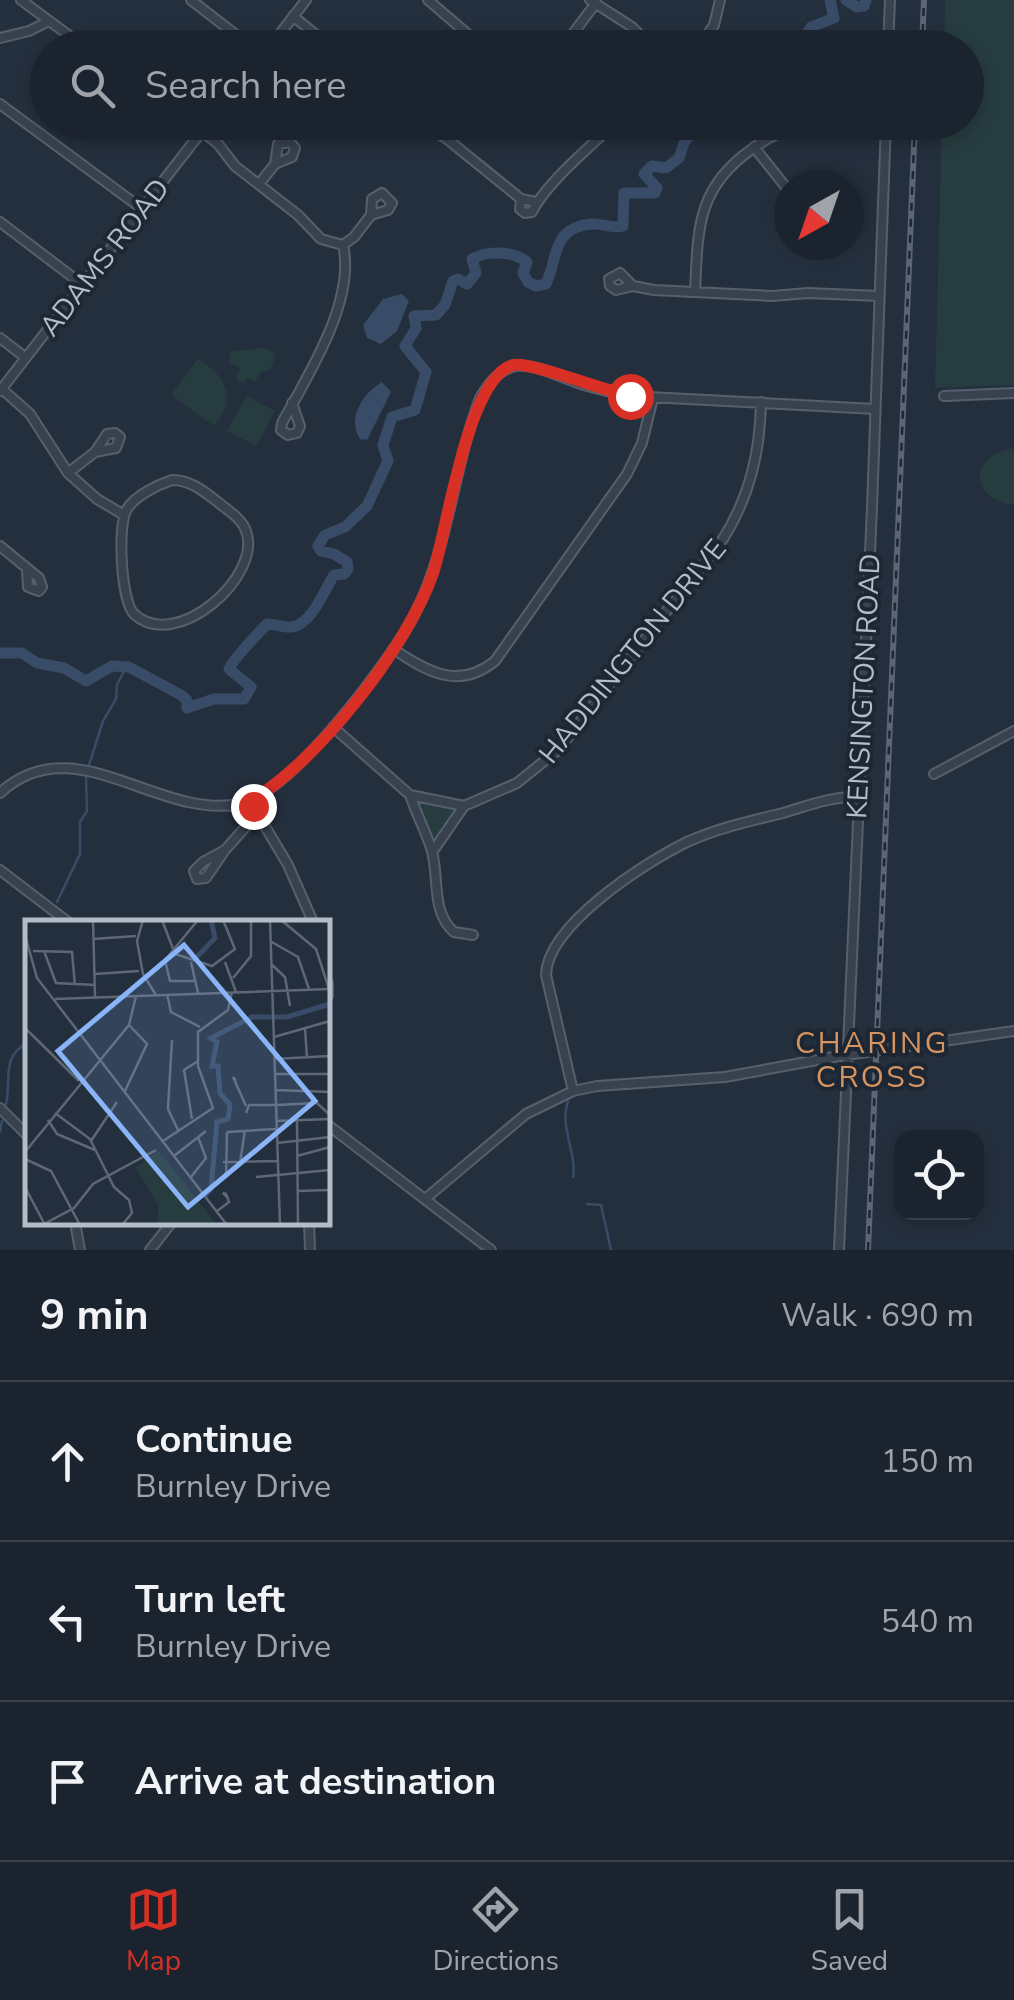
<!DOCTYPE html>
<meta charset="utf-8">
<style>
:root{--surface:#1b232e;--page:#242b36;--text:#f1f3f6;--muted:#a0a4aa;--line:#39404a;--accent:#d93025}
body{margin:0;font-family:"Nunito Sans",sans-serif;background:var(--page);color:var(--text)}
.controls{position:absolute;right:30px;bottom:30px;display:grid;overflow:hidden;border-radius:20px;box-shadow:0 5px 15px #0003}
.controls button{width:90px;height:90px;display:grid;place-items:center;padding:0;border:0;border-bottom:2px solid var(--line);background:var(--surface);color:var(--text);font:50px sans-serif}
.compass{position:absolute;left:774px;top:170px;width:90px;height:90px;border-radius:50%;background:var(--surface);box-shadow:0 5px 15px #0003;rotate:220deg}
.stop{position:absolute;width:30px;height:30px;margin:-22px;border:8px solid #d93025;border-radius:50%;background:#fff}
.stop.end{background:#d93025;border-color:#fff;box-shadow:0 2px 10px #0008}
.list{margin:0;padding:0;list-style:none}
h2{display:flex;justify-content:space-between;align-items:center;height:130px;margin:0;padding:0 40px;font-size:42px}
h2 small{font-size:32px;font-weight:400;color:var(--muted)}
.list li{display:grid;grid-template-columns:65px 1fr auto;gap:30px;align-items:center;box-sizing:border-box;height:160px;padding:0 40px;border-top:2px solid var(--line)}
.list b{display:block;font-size:38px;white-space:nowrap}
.list p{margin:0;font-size:32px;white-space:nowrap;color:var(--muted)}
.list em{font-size:32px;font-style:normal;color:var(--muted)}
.icon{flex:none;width:55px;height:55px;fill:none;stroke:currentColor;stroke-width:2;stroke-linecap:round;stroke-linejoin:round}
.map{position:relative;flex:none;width:1014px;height:1250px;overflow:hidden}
.search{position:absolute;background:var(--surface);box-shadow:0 5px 15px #0003;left:30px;right:30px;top:30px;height:110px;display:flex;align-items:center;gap:25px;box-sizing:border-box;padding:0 35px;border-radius:55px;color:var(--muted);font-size:38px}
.sheet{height:610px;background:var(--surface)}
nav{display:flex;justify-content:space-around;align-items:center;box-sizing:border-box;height:140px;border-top:2px solid var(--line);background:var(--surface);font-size:28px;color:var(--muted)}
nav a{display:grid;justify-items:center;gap:5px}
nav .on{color:var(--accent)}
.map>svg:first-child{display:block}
.green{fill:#263c3f}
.water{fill:#394c67}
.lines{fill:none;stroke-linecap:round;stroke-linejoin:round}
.stream{stroke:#394c67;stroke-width:2.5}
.river{stroke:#394c67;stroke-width:11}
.minor-casing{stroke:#565f6c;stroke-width:12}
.minor{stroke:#38414e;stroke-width:8}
.rail-casing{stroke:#5a6575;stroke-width:6}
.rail{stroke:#1d2633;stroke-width:2.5;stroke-dasharray:8;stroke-linecap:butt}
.route{stroke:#d93025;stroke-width:12}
.labels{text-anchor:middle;stroke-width:8;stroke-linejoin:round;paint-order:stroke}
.street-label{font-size:28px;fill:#b4bcc9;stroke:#1d2633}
.neighbourhood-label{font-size:30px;letter-spacing:2.5px;fill:#d59563;stroke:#1d2633}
.inset-river{fill:none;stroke:#394c67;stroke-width:5}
.inset-road{fill:none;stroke:#5e6776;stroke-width:2.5}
.view{fill:#8ab4f8;fill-opacity:0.15;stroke:#8ab4f8;stroke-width:5}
.inset-edge{fill:none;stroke:#b4bcc9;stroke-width:5}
</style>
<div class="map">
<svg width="1014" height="1250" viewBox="0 0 1014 1250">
<rect width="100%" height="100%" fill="#242f3e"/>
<path class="green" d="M945 0H1014V385L935 388 942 123 966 122V48L944 47Z
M262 348 272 351 275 356 271 369 261 372 255 381 247 378 244 383 236 379 240 368 229 363 230 352Z
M198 359C226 375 238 400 214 426L174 397 173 392Z
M247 396 275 411 256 446 227 431Z
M1014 448V505C968 497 968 456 1014 448Z
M417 801 457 808 435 842 416 803Z"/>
<path class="water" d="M402 294 409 301 397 331 381 344 367 338 363 325 383 299Z
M382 382 391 392 367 440 360 439C347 418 362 394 382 382Z"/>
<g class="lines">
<path class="stream" d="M89 765 103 721 116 699 117 685 126 667
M57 902 80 854V822L87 811 86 776
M52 922 53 919
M568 1101C559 1127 577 1152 573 1177
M6 1104C12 1080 0 1056 28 1043
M0 1132 2 1121
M587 1204 601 1205 611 1250"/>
<path class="river" d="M846 0 857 7 864 6 866 0
M807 48 806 36 811 27 834 18 830 0
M0 653H22L37 663 64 668 86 681 112 666 129 667 181 695 187 700V708L214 699H244L251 687 229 669C232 661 258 633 267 624 275 624 285 628 292 627 313 623 324 590 334 575L344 574 348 569 347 562 334 554 321 551 318 546 325 535 345 527 367 506 388 461 383 445 392 417 415 410 426 372 405 346 416 328 414 316 436 315 445 305 453 281 458 279 467 284 476 273 472 259C488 250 513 251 527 262L523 273 528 282 536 286 546 284C558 259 551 228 591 224 602 223 611 229 623 226L624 193H655L657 188 644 174 652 166 666 168 679 158 684 143 700 122"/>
<defs>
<path id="minor" d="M21 0 86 48
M191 0 253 48
M428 0 484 48
M590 0 632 27 653 48
M293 16 332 48
M0 38 29 31 49 21
M269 48 306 0
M562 48 596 3
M698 48 714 25 720 0
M888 48 890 0
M0 104 141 208
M185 122 200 134
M426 122 521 199 536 202
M202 131 218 144 235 166 298 215 321 239 343 245 354 237 371 215 372 199 382 193 392 203 388 210 371 215
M442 136 452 122
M754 147 789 191
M259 184 275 164 292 157 295 148 290 142 278 144 275 164
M521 199 520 209 525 213 532 212C546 183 591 146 616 122
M0 222 83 285
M633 286 616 290 610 286 609 279 620 273 633 286 654 290 772 296 808 293 879 296
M695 292C698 230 696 188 752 149 764 140 777 132 793 129 823 125 855 132 885 131
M0 338 26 358
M2 389 30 414 68 473 97 499 124 515
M0 391 209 122
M944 396 1014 393
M292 403 300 426 297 433 288 435 281 430 282 423C308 375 356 301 343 245
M68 473 95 452 116 448 120 437 115 433 107 434 95 452
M172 480C191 480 205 492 219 503 229 511 242 519 246 531 263 576 176 653 134 614 121 601 117 524 127 509 135 496 157 485 172 480Z
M0 546 39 578 42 587 39 591 28 587 27 570
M393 649C427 671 458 691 495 661L627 474 642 443 653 398
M333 727 410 795 464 806
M934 774 1014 731
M0 793C73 725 158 820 239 804 290 794 384 668 410 623 449 553 452 472 480 398 508 349 532 366 575 382 593 388 611 392 630 396L875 409
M410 795C416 813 425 830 431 848 440 875 430 911 454 932L473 935
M250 801 288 865 313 922
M225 850 203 862 194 871 197 879 206 878 225 850 258 813
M433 851 464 806 517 783 558 750 723 539C750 496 760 452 761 402
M0 870 68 922
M328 983V996
M573 1091 546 975C547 925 646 862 687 842 718 828 750 821 783 813 807 806 832 796 858 797
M0 1108 28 1136
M328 1125 491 1250
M425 1199 526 1114 573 1091 597 1086 725 1077 839 1056 1014 1031
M75 1222 80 1250
M309 1222 310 1250
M150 1250 172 1222
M839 1250 872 507 886 122"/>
</defs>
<use href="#minor" class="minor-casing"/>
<use href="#minor" class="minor"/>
<defs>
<path id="rail" d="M922 48 924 0
M868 1250 915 122"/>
</defs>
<use href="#rail" class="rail-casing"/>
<use href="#rail" class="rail"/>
</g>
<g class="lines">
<path class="route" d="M253 806 250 801C317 763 408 646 433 573 448 528 467 378 513 365 529 361 605 391 630 396"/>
</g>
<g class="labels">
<g class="street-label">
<text transform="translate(104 257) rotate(-52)" y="10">ADAMS ROAD</text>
<text transform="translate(632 651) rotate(-51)" y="10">HADDINGTON DRIVE</text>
<text transform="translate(863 686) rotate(-87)" y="10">KENSINGTON ROAD</text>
</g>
<g class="neighbourhood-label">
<text x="872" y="1053">CHARING<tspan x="872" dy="34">CROSS</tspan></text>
</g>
</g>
<g transform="translate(25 920)">
<rect width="305" height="305" fill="#242f3e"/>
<path d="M133 230 192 305H133V285L111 248Z" fill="#263c3f"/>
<path class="inset-river" d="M171 38 190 18 186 0M179 277 186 269 192 202 203 199 205 185 195 173 193 146H187L192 122 186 118 227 97H262L305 84"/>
<path class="inset-road" d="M68 0 70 77M118 0 112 21 118 54 131 75M137 0 150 34 187 46 210 29 198 0M245 0 255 305M256 0 291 29 304 69M0 15 12 58 202 305M68 19 111 16M245 21 273 37 284 69M8 31 47 32 50 66M19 31 31 63 70 65M166 42 173 73M200 42 211 72M246 44 260 57 265 86M70 54 114 51M208 58 226 36V0M169 61H145L140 40 173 0M142 74 146 92 175 107M30 79 305 69M0 108 54 161M280 108 282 138M249 117 305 101M147 120 143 189 153 210M249 139 305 136M250 154H305M211 161 208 157 221 186M250 170 305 172M100 171 122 124 104 105M251 185 292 183 305 195M30 193 65 219 89 267 104 280 107 293 97 305M221 193 224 185H251M167 199 159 150 173 141M23 200 32 214 70 230M272 200 273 305M251 201 305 199M202 212 251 209M66 221 92 182M138 221 188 188 173 146V112L203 90 207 72M252 223 305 217M0 232 104 105 111 76M149 236 181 211M272 236 305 227M0 239 26 251 55 305M198 242 252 241M215 243 220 210M166 257 181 238 173 217M231 257 305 250M201 258 202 212M0 267 20 305M273 271 305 270M192 291 204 282 203 279 201 274 198 273 203 278M19 304 49 288 68 264 131 230"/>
<path class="view" d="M159 25 290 181 163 287 33 131Z"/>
<rect width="305" height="305" class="inset-edge"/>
</g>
</svg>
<div class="controls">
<button><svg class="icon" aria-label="locate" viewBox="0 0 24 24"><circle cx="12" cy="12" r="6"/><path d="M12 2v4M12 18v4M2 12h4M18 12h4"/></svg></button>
</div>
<svg class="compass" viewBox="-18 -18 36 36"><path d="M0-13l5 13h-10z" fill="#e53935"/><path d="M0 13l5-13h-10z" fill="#a0a4aa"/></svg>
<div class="stop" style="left:630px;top:396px"></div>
<div class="stop end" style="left:253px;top:806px"></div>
<div class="search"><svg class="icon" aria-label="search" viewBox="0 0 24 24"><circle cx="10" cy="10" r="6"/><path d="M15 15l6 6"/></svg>Search here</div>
</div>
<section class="sheet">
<h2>9 min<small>Walk · 690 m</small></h2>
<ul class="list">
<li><svg class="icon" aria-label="ahead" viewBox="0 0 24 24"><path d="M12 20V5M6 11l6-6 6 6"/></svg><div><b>Continue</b><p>Burnley Drive</p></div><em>150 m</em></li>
<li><svg class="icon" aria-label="left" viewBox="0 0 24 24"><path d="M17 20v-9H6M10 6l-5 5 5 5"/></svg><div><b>Turn left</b><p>Burnley Drive</p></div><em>540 m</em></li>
<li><svg class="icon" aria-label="arrive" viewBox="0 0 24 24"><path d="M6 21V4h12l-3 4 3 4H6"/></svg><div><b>Arrive at destination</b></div></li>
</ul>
</section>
<nav>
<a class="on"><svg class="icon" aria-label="map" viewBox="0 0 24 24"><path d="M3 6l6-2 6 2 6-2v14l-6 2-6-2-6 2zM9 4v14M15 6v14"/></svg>Map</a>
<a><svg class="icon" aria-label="directions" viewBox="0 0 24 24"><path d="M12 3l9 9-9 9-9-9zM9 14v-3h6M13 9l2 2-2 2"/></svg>Directions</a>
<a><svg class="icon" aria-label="saved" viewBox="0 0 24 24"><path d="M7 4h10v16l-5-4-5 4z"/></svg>Saved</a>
</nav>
